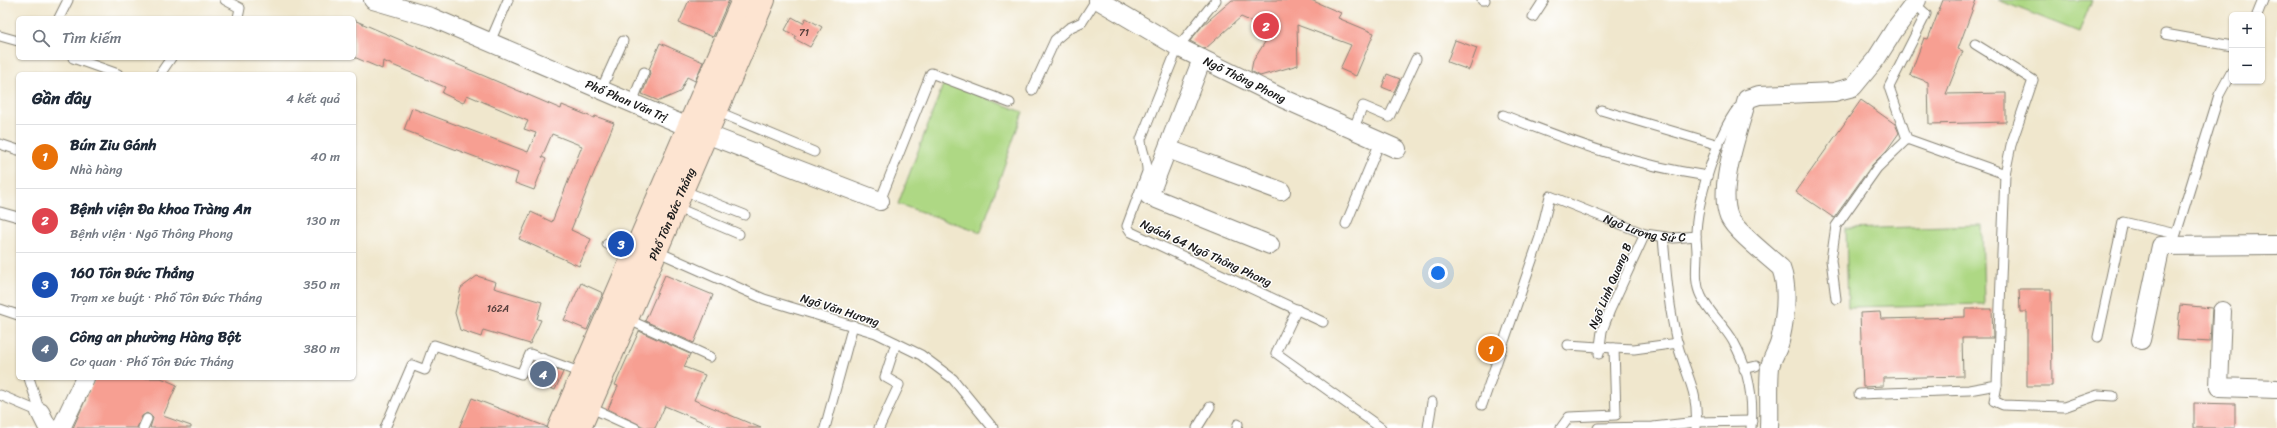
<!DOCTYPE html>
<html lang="vi">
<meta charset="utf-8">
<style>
:root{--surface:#fff;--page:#f6f6f7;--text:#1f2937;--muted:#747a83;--line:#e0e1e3;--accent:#c8321e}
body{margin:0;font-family:Sriracha,sans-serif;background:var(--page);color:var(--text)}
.controls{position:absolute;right:12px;top:12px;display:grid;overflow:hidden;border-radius:6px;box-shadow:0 1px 3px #0004}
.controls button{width:36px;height:36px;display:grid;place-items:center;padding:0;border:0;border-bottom:1px solid var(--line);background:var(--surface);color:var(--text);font:20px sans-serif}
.you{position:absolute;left:1438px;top:273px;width:14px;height:14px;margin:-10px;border:3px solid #fff;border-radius:50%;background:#1a73e8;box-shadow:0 0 0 6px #1a73e833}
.badge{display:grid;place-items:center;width:26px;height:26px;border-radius:50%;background:var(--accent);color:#fff;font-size:13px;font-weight:700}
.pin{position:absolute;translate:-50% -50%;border:2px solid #fff;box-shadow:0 1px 4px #0006}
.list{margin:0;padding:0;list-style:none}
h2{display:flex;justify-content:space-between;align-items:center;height:52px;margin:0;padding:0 16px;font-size:17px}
h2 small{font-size:13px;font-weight:400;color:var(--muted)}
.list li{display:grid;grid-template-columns:26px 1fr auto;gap:12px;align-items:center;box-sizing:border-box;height:64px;padding:0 16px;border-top:1px solid var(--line)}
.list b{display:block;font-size:15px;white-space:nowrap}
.list p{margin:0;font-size:13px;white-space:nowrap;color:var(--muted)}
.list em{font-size:13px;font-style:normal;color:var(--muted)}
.icon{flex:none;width:22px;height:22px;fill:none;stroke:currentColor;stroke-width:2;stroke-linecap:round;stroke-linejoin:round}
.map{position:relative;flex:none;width:2277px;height:428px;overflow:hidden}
.search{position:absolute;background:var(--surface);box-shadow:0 1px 3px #0004;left:16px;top:16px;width:340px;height:44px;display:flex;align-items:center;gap:10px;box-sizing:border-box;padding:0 14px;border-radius:6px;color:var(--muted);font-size:15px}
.panel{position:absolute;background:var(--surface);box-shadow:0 1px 3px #0004;left:16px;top:72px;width:340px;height:308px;border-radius:6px}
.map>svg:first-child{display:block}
.green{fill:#aed884;stroke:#657a50}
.building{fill:#f79f92}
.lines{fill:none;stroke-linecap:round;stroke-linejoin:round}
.service-casing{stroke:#868274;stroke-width:11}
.minor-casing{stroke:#868274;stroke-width:20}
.secondary-casing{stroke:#868274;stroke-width:24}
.service{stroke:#fff;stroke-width:9}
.minor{stroke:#fff;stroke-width:18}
.secondary{stroke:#fde4d1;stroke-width:22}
.labels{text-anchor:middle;stroke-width:3;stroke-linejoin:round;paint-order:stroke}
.number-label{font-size:10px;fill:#533d3a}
.street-label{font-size:12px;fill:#1c1c1c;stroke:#fff}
</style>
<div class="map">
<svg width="2277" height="428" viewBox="0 0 2277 428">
<rect width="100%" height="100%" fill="#fff"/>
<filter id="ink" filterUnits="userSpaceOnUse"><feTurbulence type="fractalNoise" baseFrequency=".025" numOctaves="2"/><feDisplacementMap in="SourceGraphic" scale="8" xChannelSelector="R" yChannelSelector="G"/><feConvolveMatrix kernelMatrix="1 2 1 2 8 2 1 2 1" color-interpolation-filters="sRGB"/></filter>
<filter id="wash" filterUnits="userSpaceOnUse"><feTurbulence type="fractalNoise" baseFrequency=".012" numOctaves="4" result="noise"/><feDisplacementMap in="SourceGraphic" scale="16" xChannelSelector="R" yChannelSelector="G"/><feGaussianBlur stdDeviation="0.9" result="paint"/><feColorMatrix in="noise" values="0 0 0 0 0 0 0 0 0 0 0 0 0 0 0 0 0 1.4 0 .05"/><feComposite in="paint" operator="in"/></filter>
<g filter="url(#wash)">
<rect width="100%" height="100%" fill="#f0e7cd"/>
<path class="green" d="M1998 0H2092L2079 32Z
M944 82 1023 112 981 232 898 204Z
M1982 225 1984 304 1848 307 1846 229Z"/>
<g id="blocks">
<path class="building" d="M689 0H729L713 37 679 23Z
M1232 0H1311L1341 13 1338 18 1374 33 1356 76 1340 69 1351 45 1297 25 1298 65 1260 76 1251 71 1253 61 1272 31 1241 17 1205 49 1190 41 1203 25Z
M1943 0H1976L1958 49 1963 51 1946 94 2006 93V122L1929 124 1928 82 1910 75 1924 38 1928 39Z
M792 17 803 23 806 18 822 27 810 47 795 39 796 36 785 30Z
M354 20 561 109 562 105 594 118 595 116 614 123 571 230 591 239 579 266 519 239 531 212 552 222 582 146 552 134 542 157 546 159 534 190 515 183 518 173 404 130 412 108 528 152 536 133 524 129 528 121 467 95 463 103 442 93 445 87 383 61 382 69 354 57Z
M1455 40 1477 48 1469 70 1447 62Z
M660 43 703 62 695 81 687 77 680 92 659 101 642 94 650 74 649 69Z
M1387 74 1400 79 1394 92 1382 87Z
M1861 100 1895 124 1899 133 1887 150 1872 165 1834 218 1796 192Z
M665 275 713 295 694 343 645 321Z
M477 276 496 282 494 288 542 302 537 319 541 320 530 344 483 330 481 337 460 330 455 313 461 288Z
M581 283 603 293 587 330 564 320Z
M2019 289H2051L2052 386H2027V312H2020Z
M2180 305 2212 308 2210 342 2177 340Z
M1965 309H1992L1993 338H1962L1963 376 1883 378V386L1863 387 1860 313 1880 312 1881 319 1965 317Z
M639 331 690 354 684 367 705 375 694 400 761 428H717L665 406 655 428H646L608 409 618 386 615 385Z
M533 362 563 372 555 390 526 377Z
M95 378H161L177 385 163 416 191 426V428H150L153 418 147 413 142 416 137 428H73Z
M472 398 547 427V428H459Z
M2194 403 2235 404V428H2194Z"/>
</g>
</g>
<g filter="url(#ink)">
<use href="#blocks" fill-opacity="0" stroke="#868274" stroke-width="1"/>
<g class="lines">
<defs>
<g id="service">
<path d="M225 0 240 8 238 18"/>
<path d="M1216 0 1178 47 1141 139C1141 151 1148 160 1147 172L1127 226 1131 232 1323 322"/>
<path d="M1482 0H1485"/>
<path d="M1915 4 1926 14 1889 87 1907 139 2005 174 2011 145 2033 80 1975 44"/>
<path d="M2257 15 2263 0"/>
<path d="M1533 17 1544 0"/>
<path d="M59 18 68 0"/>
<path d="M2165 34 2232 46"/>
<path d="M0 36 18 41"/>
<path d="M490 42 508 0"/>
<path d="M73 58 118 74"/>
<path d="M160 74 171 58"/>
<path d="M601 90 623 41"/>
<path d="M1032 90 1055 40 1069 28 1082 22 1096 0"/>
<path d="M632 103 644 72"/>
<path d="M1738 108C1717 135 1696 203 1696 236 1696 241 1697 247 1697 252 1697 267 1694 282 1701 296 1708 312 1724 325 1733 341 1748 368 1754 398 1751 428"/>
<path d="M1601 110 1719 145"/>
<path d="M716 111 814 152"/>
<path d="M1503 115C1572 142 1633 165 1707 176"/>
<path d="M1353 130 1363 106 1389 117 1416 59"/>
<path d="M0 144 18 150"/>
<path d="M682 190 745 215"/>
<path d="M880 201 931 73 1010 103"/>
<path d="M675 207 739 234"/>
<path d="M0 212 18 217"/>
<path d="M1346 224 1380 142"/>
<path d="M1663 237C1666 273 1669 310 1678 346 1687 378 1699 392 1696 428"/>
<path d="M607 244 634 255"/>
<path d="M656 251 764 299 876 333 921 355 953 379 993 428"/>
<path d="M1836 299 1831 260 1836 226 1877 168 1907 139"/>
<path d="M0 309 18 315"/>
<path d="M1297 309 1276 353 1381 428"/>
<path d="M627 319 710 357"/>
<path d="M2098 337 2123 222 2176 234 2219 95 2232 71"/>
<path d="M1614 348 1634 349 1678 343"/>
<path d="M1599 354 1602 331 1610 310 1645 234"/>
<path d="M1744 369 1756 366"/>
<path d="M29 378 40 412"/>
<path d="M1997 385 1994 401 2003 405 2064 407 2098 395 2113 396"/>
<path d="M1859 394 1969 390 1997 385 2005 174"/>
<path d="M0 395 40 412"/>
<path id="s1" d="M1482 405 1540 237 1550 196 1645 234 1674 238 1696 236"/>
<path d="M589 407 635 428"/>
<path d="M143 428 147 419"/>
<path d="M385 428 412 365 425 370 434 345 521 374 530 354 582 373"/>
<path d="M825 428 853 325"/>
<path d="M879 428 899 385 885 377 896 343"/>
<path d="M1197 428 1210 407"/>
<path d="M1237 428 1238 424"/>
<path d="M1428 428 1432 402"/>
<path d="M1561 428 1569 417 1616 415 1614 348 1568 345"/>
<path d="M1598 428 1653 427 1696 422 1752 421"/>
</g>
<g id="minor">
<path id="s2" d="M373 0 431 17 688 127 880 201"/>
<path id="s3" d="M1098 0 1178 47 1282 98 1397 149"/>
<path d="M1202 59 1149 196 1270 245"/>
<path d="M1168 149 1281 191"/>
<path d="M2222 311 2219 387 2277 389"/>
<path d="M2141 340 2161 246 2277 245"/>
<path d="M40 412 48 428"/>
<path d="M61 428 85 378"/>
<path d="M1769 428C1770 408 1768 387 1770 367 1772 357 1778 350 1780 341 1785 319 1789 289 1781 268 1769 257 1735 231 1729 217 1717 187 1739 130 1747 99L1759 95 1834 92 1853 87 1876 59 1895 29 1917 0"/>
</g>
<g id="secondary">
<path d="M559 428 743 0"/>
<path id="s4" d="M580 428 764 0"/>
</g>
</defs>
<use href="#service" class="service-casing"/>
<use href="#minor" class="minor-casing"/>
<use href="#secondary" class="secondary-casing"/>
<use href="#service" class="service"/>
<use href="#minor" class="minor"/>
<use href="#secondary" class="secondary"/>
</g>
</g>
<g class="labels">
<g class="number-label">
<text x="804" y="36">71</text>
<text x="498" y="312">162A</text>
</g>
<g class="street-label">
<text dy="4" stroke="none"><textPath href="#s3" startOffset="167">Ngõ Thông Phong</textPath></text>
<text dy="4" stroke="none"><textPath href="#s2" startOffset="273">Phố Phan Văn Trị</textPath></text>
<text dy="4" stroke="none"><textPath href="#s4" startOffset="233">Phố Tôn Đức Thắng</textPath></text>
<text dy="4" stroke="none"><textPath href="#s1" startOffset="321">Ngõ Lương Sử C</textPath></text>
<text transform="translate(1206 253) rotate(25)" y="4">Ngách 64 Ngõ Thông Phong</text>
<text transform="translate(1610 286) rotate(-67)" y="4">Ngõ Linh Quang B</text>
<text transform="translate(840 310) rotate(18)" y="4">Ngõ Văn Hương</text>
</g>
</g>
</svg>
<div class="controls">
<button>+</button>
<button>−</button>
</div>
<div class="you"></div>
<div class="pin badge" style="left:1491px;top:349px;background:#e8710a">1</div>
<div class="pin badge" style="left:1266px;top:26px;background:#e0444e">2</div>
<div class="pin badge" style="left:621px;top:244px;background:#1a4fb4">3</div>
<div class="pin badge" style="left:543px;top:374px;background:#5c6f8a">4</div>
<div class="search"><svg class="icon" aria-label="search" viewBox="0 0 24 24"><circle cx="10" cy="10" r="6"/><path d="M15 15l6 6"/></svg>Tìm kiếm</div>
<section class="panel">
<h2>Gần đây<small>4 kết quả</small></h2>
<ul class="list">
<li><span class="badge" style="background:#e8710a">1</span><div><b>Bún Ziu Gánh</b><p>Nhà hàng</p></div><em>40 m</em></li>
<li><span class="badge" style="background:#e0444e">2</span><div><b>Bệnh viện Đa khoa Tràng An</b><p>Bệnh viện · Ngõ Thông Phong</p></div><em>130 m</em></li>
<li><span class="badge" style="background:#1a4fb4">3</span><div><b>160 Tôn Đức Thắng</b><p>Trạm xe buýt · Phố Tôn Đức Thắng</p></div><em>350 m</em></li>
<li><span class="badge" style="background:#5c6f8a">4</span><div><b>Công an phường Hàng Bột</b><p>Cơ quan · Phố Tôn Đức Thắng</p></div><em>380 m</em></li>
</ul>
</section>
</div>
